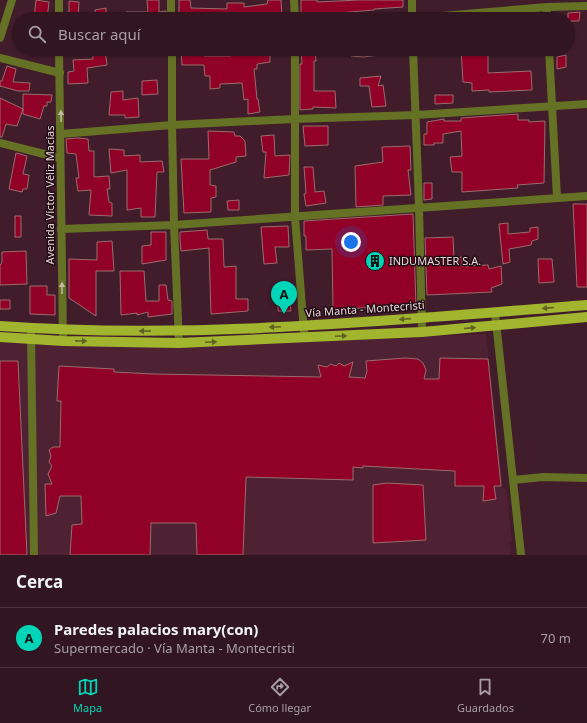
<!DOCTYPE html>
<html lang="es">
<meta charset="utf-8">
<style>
:root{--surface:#311520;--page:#3d222d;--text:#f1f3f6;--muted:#a89fa5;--line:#4c343e;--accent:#00d5b7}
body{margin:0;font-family:"Noto Sans",sans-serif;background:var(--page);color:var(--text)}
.you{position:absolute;left:351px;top:242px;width:14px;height:14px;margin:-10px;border:3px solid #fff;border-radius:50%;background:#1a73e8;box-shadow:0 0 0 6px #1a73e833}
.badge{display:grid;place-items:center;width:26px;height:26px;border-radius:50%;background:var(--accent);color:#111;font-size:13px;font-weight:700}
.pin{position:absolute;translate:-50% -33px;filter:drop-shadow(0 1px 2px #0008)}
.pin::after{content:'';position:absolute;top:21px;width:14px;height:12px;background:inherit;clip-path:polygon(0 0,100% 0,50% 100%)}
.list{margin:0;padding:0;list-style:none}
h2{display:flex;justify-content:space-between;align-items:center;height:52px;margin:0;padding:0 16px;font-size:17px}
h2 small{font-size:13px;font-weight:400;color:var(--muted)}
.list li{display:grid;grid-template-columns:26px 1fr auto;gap:12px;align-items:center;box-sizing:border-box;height:60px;padding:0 16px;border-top:1px solid var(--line)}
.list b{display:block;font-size:15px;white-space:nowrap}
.list p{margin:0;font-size:13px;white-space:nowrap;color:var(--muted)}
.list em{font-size:13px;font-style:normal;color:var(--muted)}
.icon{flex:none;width:22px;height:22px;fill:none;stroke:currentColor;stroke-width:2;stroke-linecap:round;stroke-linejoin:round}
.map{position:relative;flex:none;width:587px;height:555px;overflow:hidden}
.search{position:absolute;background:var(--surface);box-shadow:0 1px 3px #0004;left:12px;right:12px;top:12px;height:44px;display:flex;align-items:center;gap:10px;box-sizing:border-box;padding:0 14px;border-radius:22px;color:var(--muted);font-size:15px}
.sheet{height:112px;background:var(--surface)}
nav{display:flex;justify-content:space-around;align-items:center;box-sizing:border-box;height:56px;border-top:1px solid var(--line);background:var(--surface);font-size:11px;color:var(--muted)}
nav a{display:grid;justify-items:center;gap:2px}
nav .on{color:var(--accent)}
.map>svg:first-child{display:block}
.built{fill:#4f2233}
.building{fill:#910027;stroke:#9b6c6d}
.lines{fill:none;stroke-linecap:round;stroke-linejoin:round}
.minor{stroke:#657124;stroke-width:8}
.tertiary{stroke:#657124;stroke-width:8}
.primary{stroke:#a1b52f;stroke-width:10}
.oneway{fill:#c5b7a5}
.oneway2{fill:#606121}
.labels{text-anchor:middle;stroke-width:3;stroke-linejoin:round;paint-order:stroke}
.street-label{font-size:11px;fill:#eed5dc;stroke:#1e0d13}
.poi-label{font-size:11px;fill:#eed5dc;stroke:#1e0d13;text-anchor:start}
</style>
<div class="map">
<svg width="587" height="555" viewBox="0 0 587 555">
<rect width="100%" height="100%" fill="#411c2a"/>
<path class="built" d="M486 334 503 489H506L512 541 509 542 511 555H0V341L197 347Z"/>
<path class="building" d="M36 0 49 2 47 19H34Z
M147 0H159V12L166 11V17L126 19V12H148Z
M179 0H190L191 8 227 9V3H244V7L267 4 268 0H281L282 17 244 19H179Z
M301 0H317V2L359 0H403V7L374 9V10L301 16Z
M69 1 79 2 78 19H64V13L69 12Z
M106 8V19H96L95 10Z
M580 12 579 21H568V13Z
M93 49H105L107 65 87 68 88 83 68 84V72L74 71 73 60 93 59Z
M181 49H204V56H231V54H244V49H270V62L257 64V69H254L257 99H258L260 112 248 114V99L244 100 242 83 220 84V88L210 89V76H205L204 65H182Z
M301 49H315L316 61H314V91H335L336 108 313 107V109L300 110V64H302Z
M352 49H379V55L364 57 351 56Z
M461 49H488V73L531 71 532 90 489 92V90L472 91V83L463 82Z
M566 55V67L557 69V57Z
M7 66 16 69 13 82 30 83 29 91H18L0 86V81H2Z
M381 76 378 86 383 85 386 106 372 107 369 86H360V78Z
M157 80 158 94 142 95V81Z
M123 91V100L138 98 139 117 125 118V115H109L111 92Z
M23 94 52 95 51 102H47V106H44L40 119 23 114Z
M435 95H453V103L435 104Z
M0 98 23 109 17 126 6 124 2 137H0Z
M518 114V120H529V122L545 121 544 183 517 185 518 188 462 192V172H452L450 157 462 156 461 131 443 134V143H434V145H424V134H427V122L444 119V121H461V118Z
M303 126H328V145L305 146Z
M208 131 234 132 235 136H240L245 141 246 156 236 157V162L210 170V185L216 186V197L211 198V212L184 213 181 159H209Z
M274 135 275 156 290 155 289 175 264 178 266 152H263L261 136Z
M78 138 88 139 89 151H94V177L109 176 110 189H107L109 202 112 203V216L89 215 91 190 78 191 76 178H79L76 154 67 153 66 139Z
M410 146 411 170H408L411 195 383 196V205L356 207 355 166 383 162 382 147Z
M109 149 124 150V156L140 155V162L162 161 164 172H157L155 217H141V208L127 210V170L111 173Z
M16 153 27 156 23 174 29 175 27 189H23L22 192 9 189Z
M304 167H313L315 192 324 191 326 203 306 206 304 194 306 193Z
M424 183H432V199L424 200Z
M239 200V210H228L227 201Z
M573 204H587V287H577Z
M413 214 416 306 333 309 332 249 306 250V236H304V221Z
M15 216H21V237H15Z
M508 223V234L530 232V228L538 227V239L532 241 531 245 509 249 510 262 503 264 499 224Z
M288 226 289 247H275L277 263 264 264 261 227Z
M207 230 208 239H223L224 267 236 266V299H248V311L211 314 209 248 181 251 180 238V232Z
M151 232H166V260L142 264V246L151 245Z
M453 237 454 259 462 257V266L488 265 489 269 501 266 502 284 491 288 492 292 427 295 425 238Z
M112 241 114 271H96V316L69 298V259L97 260V242Z
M26 251 27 284 0 285V265L2 263V252Z
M538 259H552L554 282 539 283Z
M120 271H144L146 301H159V285H166L168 300 172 301V314L148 317V312L137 315V313L121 315Z
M30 286H47V295H55V315L30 314Z
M0 300H10V309H0Z
M278 303H290L291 311H278Z
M405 358 418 359 423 363 426 370 424 379H439L440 358 488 359 501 486H494L496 499 483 501 484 486H455V471L363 466V468L353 467V480L246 477 243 555H197L196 523H151L150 555H70L72 525 82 524 81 496H60L56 513 46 516 45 484H52L48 474 52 466 49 462 51 456 49 450 53 447H60L61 401H57L59 366 114 369V372L153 374 321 377 318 365 327 367 331 364 336 366 339 363 344 366 353 362 349 377 365 378 367 371 366 361Z
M0 361H18L27 555H0Z
M387 483 423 485 426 540 373 543V485Z"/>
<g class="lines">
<path class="minor" d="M171 0V19
M294 0 295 19
M412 0V19
M547 7V19
M406 19 547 7 587 6
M0 38 12 0
M172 49V125L174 225 179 343
M295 49V217L304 332
M413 49 419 207 422 332
M549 49 557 198
M0 58 60 73
M61 134 172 125 294 119 416 115 587 104
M0 143 60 158
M61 229 174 225 587 196
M495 312 521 555
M31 333 34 555
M513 480 543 477 587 478"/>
<path class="tertiary" d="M59 0V19
M59 49 63 341"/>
<path class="primary" d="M0 326C196 340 392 320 587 305
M0 337 63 341 179 343 422 332 587 317"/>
</g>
<defs><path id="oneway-solid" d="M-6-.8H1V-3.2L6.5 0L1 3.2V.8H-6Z"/></defs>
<g class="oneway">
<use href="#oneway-solid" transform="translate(61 116) rotate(-91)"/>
<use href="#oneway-solid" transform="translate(62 288) rotate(-90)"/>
</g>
<g class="oneway2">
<use href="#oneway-solid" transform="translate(548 308) rotate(175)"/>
<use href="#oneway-solid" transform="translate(405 319) rotate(176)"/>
<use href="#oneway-solid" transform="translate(275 327) rotate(177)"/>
<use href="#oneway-solid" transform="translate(470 328) rotate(-5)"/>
<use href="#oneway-solid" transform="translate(145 331) rotate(-179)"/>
<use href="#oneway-solid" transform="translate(341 336) rotate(-3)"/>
<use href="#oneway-solid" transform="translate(81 341) rotate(1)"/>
<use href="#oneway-solid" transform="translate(211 342) rotate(-3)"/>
</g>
<defs>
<symbol id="building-disc" viewBox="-11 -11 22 22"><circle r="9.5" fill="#00d5b7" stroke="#1e0d13"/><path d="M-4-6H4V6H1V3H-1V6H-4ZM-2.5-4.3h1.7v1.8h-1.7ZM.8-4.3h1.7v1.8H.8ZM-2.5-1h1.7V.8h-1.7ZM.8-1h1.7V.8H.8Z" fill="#111"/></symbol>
</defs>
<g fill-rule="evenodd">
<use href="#building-disc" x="364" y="250" width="22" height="22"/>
</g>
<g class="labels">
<g class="street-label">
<text transform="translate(50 195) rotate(-90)" y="4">Avenida Víctor Véliz Macías</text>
<text transform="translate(365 309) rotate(-4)" y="4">Vía Manta - Montecristi</text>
</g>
<g class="poi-label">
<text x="389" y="265">INDUMASTER S.A.</text>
</g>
</g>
</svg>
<div class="you"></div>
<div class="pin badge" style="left:284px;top:314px">A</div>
<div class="search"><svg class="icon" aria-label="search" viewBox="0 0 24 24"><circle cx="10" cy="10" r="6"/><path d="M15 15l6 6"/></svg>Buscar aquí</div>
</div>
<section class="sheet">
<h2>Cerca<small></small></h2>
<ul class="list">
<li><span class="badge">A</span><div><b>Paredes palacios mary(con)</b><p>Supermercado · Vía Manta - Montecristi</p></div><em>70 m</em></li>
</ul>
</section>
<nav>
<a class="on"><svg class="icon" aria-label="map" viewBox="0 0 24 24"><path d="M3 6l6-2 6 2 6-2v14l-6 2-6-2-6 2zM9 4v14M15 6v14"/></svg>Mapa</a>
<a><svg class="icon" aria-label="directions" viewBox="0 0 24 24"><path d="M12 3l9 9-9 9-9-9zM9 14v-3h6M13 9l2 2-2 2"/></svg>Cómo llegar</a>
<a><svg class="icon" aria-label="saved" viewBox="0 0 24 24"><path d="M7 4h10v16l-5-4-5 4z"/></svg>Guardados</a>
</nav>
